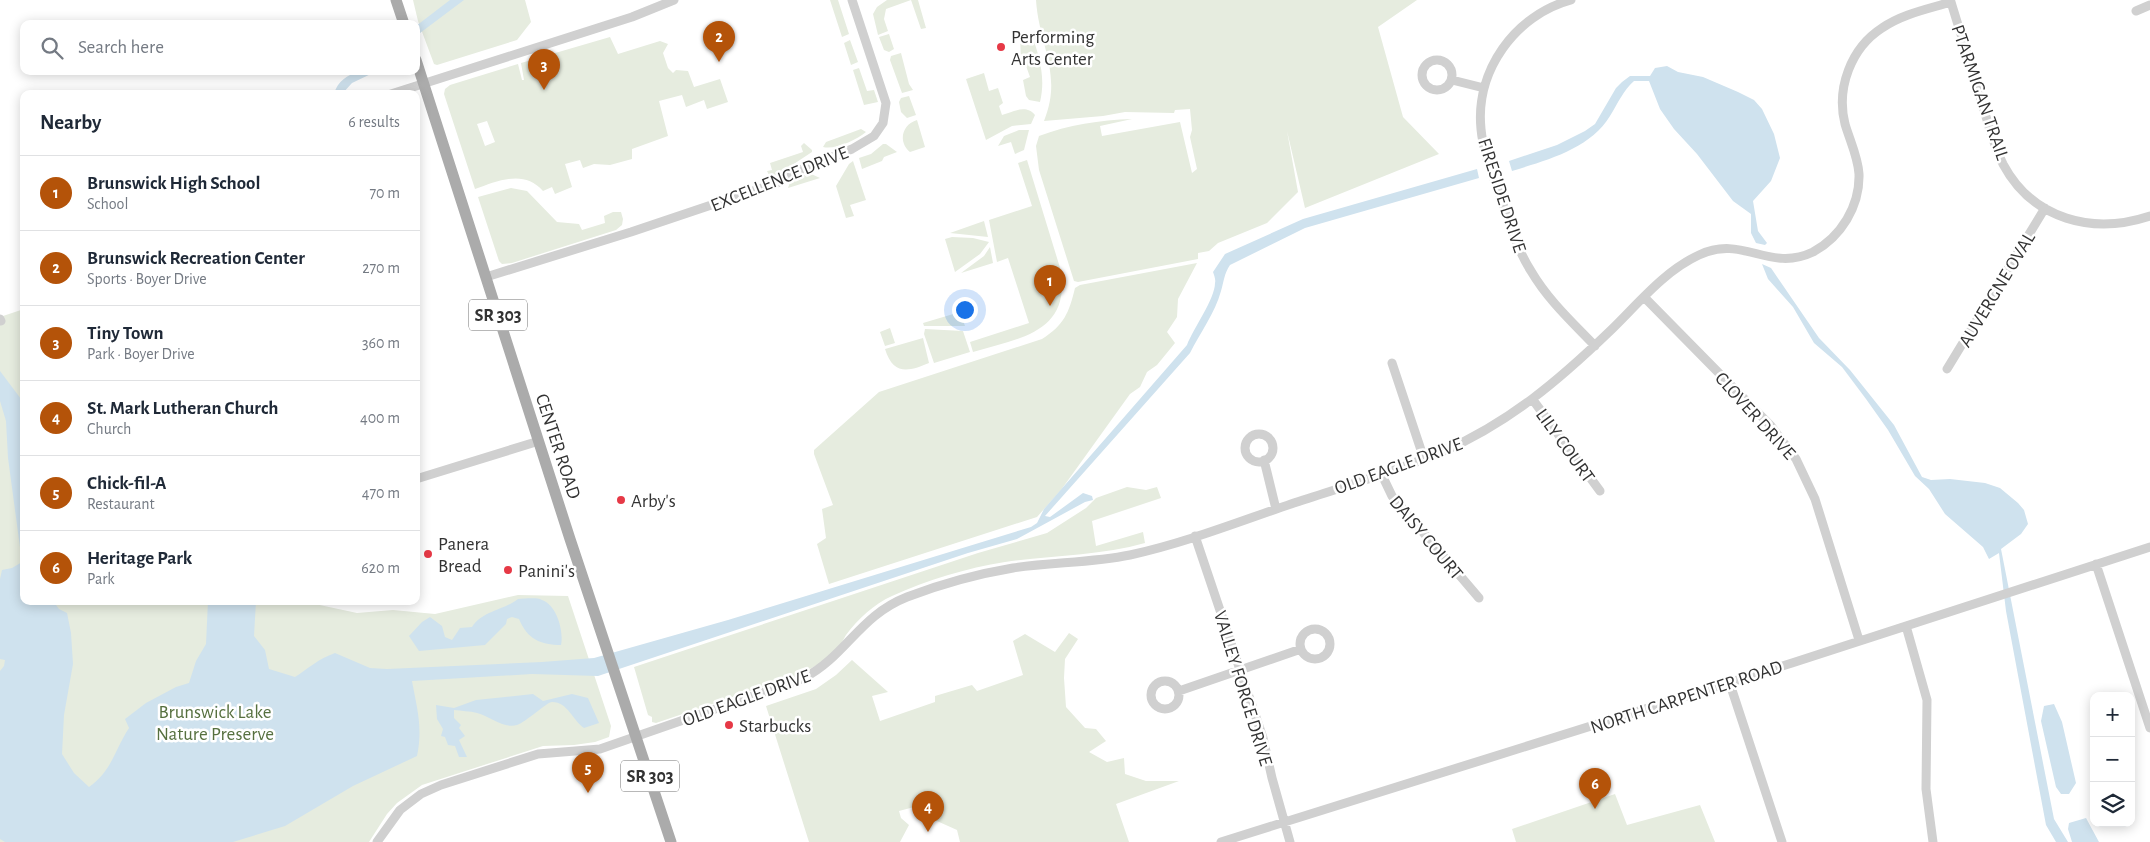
<!DOCTYPE html>
<meta charset="utf-8">
<style>
:root{--surface:#fff;--page:#f6f6f7;--text:#1f2937;--muted:#747a83;--line:#e0e1e3;--accent:#b45309}
body{margin:0;font-family:"Alegreya Sans",sans-serif;background:var(--page);color:var(--text)}
.controls{position:absolute;right:15px;bottom:15px;display:grid;overflow:hidden;border-radius:10px;box-shadow:0 2px 12px #0003}
.controls button{width:45px;height:45px;display:grid;place-items:center;padding:0;border:0;border-bottom:1px solid var(--line);background:var(--surface);color:var(--text);font:25px sans-serif}
.you{position:absolute;left:964px;top:309px;width:18px;height:18px;margin:-12px;border:4px solid #fff;border-radius:50%;background:#1a73e8;box-shadow:0 0 0 8px #1a73e833}
.badge{display:grid;place-items:center;width:32px;height:32px;border-radius:50%;background:var(--accent);color:#fff;font-size:16px;font-weight:700}
.pin{position:absolute;translate:-50% -41px;filter:drop-shadow(0 1px 2px #0008)}
.pin::after{content:'';position:absolute;top:26px;width:18px;height:15px;background:inherit;clip-path:polygon(0 0,100% 0,50% 100%)}
.list{margin:0;padding:0;list-style:none}
h2{display:flex;justify-content:space-between;align-items:center;height:65px;margin:0;padding:0 20px;font-size:21px}
h2 small{font-size:16px;font-weight:400;color:var(--muted)}
.list li{display:grid;grid-template-columns:32px 1fr auto;gap:15px;align-items:center;box-sizing:border-box;height:75px;padding:0 20px;border-top:1px solid var(--line)}
.list b{display:block;font-size:19px;white-space:nowrap}
.list p{margin:0;font-size:16px;white-space:nowrap;color:var(--muted)}
.list em{font-size:16px;font-style:normal;color:var(--muted)}
.icon{flex:none;width:28px;height:28px;fill:none;stroke:currentColor;stroke-width:2;stroke-linecap:round;stroke-linejoin:round}
.map{position:relative;flex:none;width:2150px;height:842px;overflow:hidden}
.search{position:absolute;background:var(--surface);box-shadow:0 2px 12px #0003;left:20px;top:20px;width:400px;height:55px;display:flex;align-items:center;gap:12px;box-sizing:border-box;padding:0 18px;border-radius:10px;color:var(--muted);font-size:19px}
.panel{position:absolute;background:var(--surface);box-shadow:0 2px 12px #0003;left:20px;top:90px;width:400px;height:515px;border-radius:10px}
.map>svg:first-child{display:block}
.green{fill:#e6ecdf;fill-rule:evenodd}
.water{fill:#cfe2ee}
.lines{fill:none;stroke-linecap:round;stroke-linejoin:round}
.minor{stroke:#d0d0d0;stroke-width:9}
.major{stroke:#ababab;stroke-width:11}
.poi-dot{fill:#e63946;stroke:#fff;stroke-width:2}
.labels{text-anchor:middle;stroke-width:5;stroke-linejoin:round;paint-order:stroke}
.shield{fill:#fff;stroke:#707070;stroke-width:1}
.shield-label{font-size:18px;font-weight:bold;fill:#333}
.poi-label{font-size:19px;fill:#333;stroke:#fff;text-anchor:start}
.street-label{font-size:19px;fill:#333;stroke:#fff}
.park-label{font-size:19px;fill:#56703f;stroke:#fff}
</style>
<div class="map">
<svg width="2150" height="842" viewBox="0 0 2150 842">
<rect width="100%" height="100%" fill="#fff"/>
<path class="green" d="M413 0H525L531 22 517 40 437 65 434 64 418 21Z
M830 0H838L849 34 842 37Z
M887 0H918L926 28 921 29 911 0 886 9 884 19 888 31 878 35 873 14 877 7Z
M1036 0H1417L1378 27 1403 117 1439 154 1305 208 1287 131 1298 192 1267 223 1218 243 1209 251 1198 253V259L1078 282 1074 281 1039 170 1036 146 1039 136C1068 125 1100 120 1132 119L1100 126 1102 136 1180 122 1192 173 1197 169 1190 137 1192 130 1190 109 1175 110 1174 113 1125 112 1103 116 1044 121C1063 74 1039 46 1036 0Z
M1020 32 1032 34C1039 57 1046 77 1040 102L1029 100 1026 96 1023 80 1030 77 1025 63 1021 65Z
M889 34 894 49 889 52 884 50 879 37Z
M610 37 618 54 660 41 668 44 663 53 668 68 673 73 676 70 688 71 694 87 720 79 728 102 707 109 704 100 686 107 682 95 659 101 668 136 632 149V159L610 165 594 164 583 168 580 160 565 164 572 187 555 194 552 187 543 191C524 169 498 181 475 189L444 94 445 89 450 85 518 64 522 80H524L521 63ZM487 121 495 142 485 146 477 124Z
M850 40 858 62 851 65 844 43Z
M901 53 909 84 913 90 902 93 890 60 891 56Z
M859 68 867 91 874 90 878 102 864 105 853 70Z
M984 73 989 91 998 88 1003 103 999 106 1002 115C1013 112 1026 104 1035 115L1031 124 1012 126 986 140 966 79Z
M909 96 916 115 907 118 901 112 899 102 901 98Z
M917 120 925 147 910 152C897 141 903 124 917 120Z
M861 129 866 132C856 140 835 150 823 147L826 142Z
M1019 130H1029L1024 150 1015 154 1011 142 998 146 1004 136Z
M804 143 812 150V152L771 179 767 171 772 170 770 163 803 152 801 146Z
M883 144H886L897 152 884 157 882 161 862 169 859 158 871 154Z
M1027 160 1061 271C1070 333 1020 338 973 352L970 342 1029 323 1008 258 997 262 989 220 1032 206 1018 163Z
M853 161 866 200 850 205 854 216 846 218 836 186 849 164Z
M809 173 820 178 788 188 790 182Z
M511 188 527 191 557 222 579 224 582 230 605 223 604 216 613 212H621L623 219 622 225 616 230 512 263 502 264 499 261 478 197Z
M984 221 988 237 950 233Z
M952 237 973 238 989 242 980 254 955 272 945 239Z
M990 247 993 263 961 273 984 256Z
M1197 263 1178 299 1177 317 1167 332 1175 343 1157 365 1147 372 1140 387 1130 394 1061 490 1037 517 829 584 817 544 826 538 822 509 833 505 814 454V450L879 392 1042 339C1064 325 1069 313 1075 288L1080 285Z
M24 309V601H301L357 613 393 610 435 614 518 595 568 596 611 726 609 737 595 742 574 745 543 746 422 785 397 803 387 814 369 842H0V317Z
M960 312 965 326H924L923 323Z
M890 328 895 343 885 346 880 332Z
M925 329 963 331 970 352 934 363 924 334Z
M923 338 929 363C908 372 893 375 885 349Z
M1127 487 1146 490 1157 487 1161 498 1092 521 1096 546 1143 532 1145 543C1100 556 1052 555 1005 562 967 568 927 580 892 596 874 604 858 619 846 635 843 640 840 646 836 650 826 661 813 667 801 674L656 723 652 722V717L648 715 634 667 978 553 1047 533 1086 508 1096 498Z
M1069 633 1078 639 1065 659 1064 678 1066 707 1085 728 1096 729 1106 741 1089 752 1107 762 1124 758 1125 774 1146 781H1179L1116 804 1129 842H960L957 830 928 817 929 803 899 811 901 818 909 825 900 842H809L766 706 816 689 836 675 852 660 888 692 872 696 880 721 935 702V696L972 685 977 691 1023 675 1013 641 1025 634 1055 652Z
M1615 794 1627 825 1700 805 1715 842H1516L1512 829Z"/>
<path class="water" d="M450 0H464L416 36V26Z
M1667 66 1678 72 1703 77 1738 92 1754 100 1762 109 1774 134 1780 158 1771 181 1753 201 1758 231 1767 243 1765 245 1756 243 1751 233V214L1733 201 1697 154 1674 129 1660 109 1649 81H1634C1623 91 1618 103 1610 116 1590 149 1547 160 1512 171L1509 161 1557 145 1585 131 1595 124 1616 88 1622 82 1630 76H1650L1655 68Z
M359 71H377L352 83 342 94H334C338 80 347 76 359 71Z
M1477 169 1479 178 1305 228 1230 265C1224 274 1224 281 1221 291 1215 313 1200 333 1190 353L1045 516 1050 517 1083 493 1092 496 1093 500 1085 502 1017 539 968 553 598 676 532 674 412 681C417 708 423 728 417 756L353 786 285 826 233 842H5L0 839V671L4 666 5 660 0 659V579L2 570 12 568 22 562 8 458 6 421 0 401V371L21 399 24 413V601H53L59 609 67 613 71 633 73 664 64 715 62 754 74 773 89 787C112 771 115 749 129 728L125 719 146 703 176 687 189 683 196 661 206 644 208 601H256L254 636 265 650 269 669 295 677C309 668 318 659 335 653L370 668 387 669 542 662 594 658 728 620 1031 527 1037 523 1044 509 1187 345C1193 329 1215 299 1215 283 1216 280 1214 275 1213 272L1225 254 1303 219Z
M1762 264 1771 268 1819 338 1850 370 1894 425 1922 477 1931 480 1950 479 1985 483 2000 488 2018 503 2024 510 2028 524 2021 534 2001 549 2054 819 2068 842H2056L2046 825 2006 611 1999 553 1989 559 1983 547 1945 514 1929 489 1915 476 1888 430 1866 399 1842 367 1814 343 1793 307 1768 279Z
M518 599C525 599 536 597 542 600 557 605 564 632 561 645 541 645 527 639 519 619L512 617 507 619 506 624 485 645 419 651 409 636 422 622 430 617 442 626 445 637 452 640 460 628 472 627C482 611 504 610 518 599Z
M533 694 543 701 572 694 588 698 599 723 584 728C573 721 568 702 552 702 547 702 526 722 517 725 503 729 490 716 477 713 470 711 461 711 454 710V718L461 725 459 728 465 736 459 740 467 757H459L455 746 448 745 445 737 441 736 443 729 437 719 436 705 454 708 476 700Z
M2054 704 2062 722 2076 783 2069 794H2061L2056 787 2041 721 2044 706Z
M2086 818 2099 842H2072L2068 829 2069 823Z"/>
<g class="lines">
<path class="minor" d="M1571 0C1515 15 1475 71 1481 129 1483 152 1493 176 1501 198 1509 223 1517 249 1531 271 1548 300 1572 322 1595 346
M2136 11 2150 5
M1422 75a15 15 0 1 1 30 0a15 15 0 1 1-30 0Z
M1452 80 1484 88
M391 94 632 17 674 0
M486 277 631 232 777 183 800 170 852 149 874 136 883 123 886 103 852 0
M1645 298 1771 426 1796 459 1815 499 1859 640
M0 319 1 321
M1392 363 1424 459
M1947 369 2045 208
M1533 400 1600 491
M1245 448a14 14 0 1 1 28 0a14 14 0 1 1-28 0Z
M1264 460 1276 509
M1381 473 1392 496 1479 598
M416 479 539 441
M1195 536 1263 738 1272 778 1290 842
M2096 564 2150 728
M1906 626 1927 700 1926 789 1933 842
M1300 644a15 15 0 1 1 30 0a15 15 0 1 1-30 0Z
M1151 695a14 14 0 1 1 28 0a14 14 0 1 1-28 0Z
M1729 681 1782 842
M1179 691 1301 649
M377 842 400 810 421 794 441 785 538 754 600 749 804 678C847 655 859 616 907 597 941 584 977 574 1013 568 1052 562 1091 563 1130 555 1185 543 1238 522 1291 504 1342 487 1395 472 1444 451 1510 422 1559 380 1610 331 1637 305 1664 271 1699 255 1743 234 1769 273 1813 252 1841 237 1860 206 1859 174 1858 157 1850 141 1845 124 1836 88 1851 48 1882 28 1902 14 1928 9 1951 2 1960 32 1970 62 1979 92 1986 116 1992 142 2003 164 2033 220 2093 235 2150 216
M1221 842 1792 663 2150 547"/>
<path class="major" d="M396 0 404 24
M416 60 570 539 671 842"/>
</g>
<g class="poi-dot">
<circle cx="1001" cy="47" r="5"/>
<circle cx="621" cy="500" r="5"/>
<circle cx="428" cy="554" r="5"/>
<circle cx="508" cy="570" r="5"/>
<circle cx="729" cy="725" r="5"/>
</g>
<g class="labels">
<g class="shield">
<rect x="469" y="299.5" width="58" height="31" rx="4"/>
<rect x="621" y="760.5" width="58" height="31" rx="4"/>
</g>
<g class="shield-label">
<text x="498" y="321">SR 303</text>
<text x="650" y="782">SR 303</text>
</g>
<g class="poi-label">
<text x="1011" y="43">Performing<tspan x="1011" dy="22">Arts Center</tspan></text>
<text x="631" y="507">Arby's</text>
<text x="438" y="550">Panera<tspan x="438" dy="22">Bread</tspan></text>
<text x="518" y="577">Panini's</text>
<text x="739" y="732">Starbucks</text>
</g>
<g class="street-label">
<text transform="translate(1981 92) rotate(71)" y="7">PTARMIGAN TRAIL</text>
<text transform="translate(779 178) rotate(-22)" y="7">EXCELLENCE DRIVE</text>
<text transform="translate(1503 195) rotate(72)" y="7">FIRESIDE DRIVE</text>
<text transform="translate(1996 289) rotate(-59)" y="7">AUVERGNE OVAL</text>
<text transform="translate(1756 415) rotate(48)" y="7">CLOVER DRIVE</text>
<text transform="translate(1566 445) rotate(54)" y="7">LILY COURT</text>
<text transform="translate(559 446) rotate(72)" y="7">CENTER ROAD</text>
<text transform="translate(1398 465) rotate(-20)" y="7">OLD EAGLE DRIVE</text>
<text transform="translate(1427 537) rotate(50)" y="7">DAISY COURT</text>
<text transform="translate(1244 688) rotate(73)" y="7">VALLEY FORGE DRIVE</text>
<text transform="translate(1686 696) rotate(-18)" y="7">NORTH CARPENTER ROAD</text>
<text transform="translate(746 697) rotate(-20)" y="7">OLD EAGLE DRIVE</text>
</g>
<g class="park-label">
<text x="215" y="718">Brunswick Lake<tspan x="215" dy="22">Nature Preserve</tspan></text>
</g>
</g>
</svg>
<div class="controls">
<button>+</button>
<button>−</button>
<button><svg class="icon" aria-label="layers" viewBox="0 0 24 24"><path d="M12 4l9 5-9 5-9-5zM3 14l9 5 9-5"/></svg></button>
</div>
<div class="you"></div>
<div class="pin badge" style="left:1050px;top:306px">1</div>
<div class="pin badge" style="left:719px;top:62px">2</div>
<div class="pin badge" style="left:544px;top:90px">3</div>
<div class="pin badge" style="left:928px;top:832px">4</div>
<div class="pin badge" style="left:588px;top:793px">5</div>
<div class="pin badge" style="left:1595px;top:809px">6</div>
<div class="search"><svg class="icon" aria-label="search" viewBox="0 0 24 24"><circle cx="10" cy="10" r="6"/><path d="M15 15l6 6"/></svg>Search here</div>
<section class="panel">
<h2>Nearby<small>6 results</small></h2>
<ul class="list">
<li><span class="badge">1</span><div><b>Brunswick High School</b><p>School</p></div><em>70 m</em></li>
<li><span class="badge">2</span><div><b>Brunswick Recreation Center</b><p>Sports · Boyer Drive</p></div><em>270 m</em></li>
<li><span class="badge">3</span><div><b>Tiny Town</b><p>Park · Boyer Drive</p></div><em>360 m</em></li>
<li><span class="badge">4</span><div><b>St. Mark Lutheran Church</b><p>Church</p></div><em>400 m</em></li>
<li><span class="badge">5</span><div><b>Chick-fil-A</b><p>Restaurant</p></div><em>470 m</em></li>
<li><span class="badge">6</span><div><b>Heritage Park</b><p>Park</p></div><em>620 m</em></li>
</ul>
</section>
</div>
